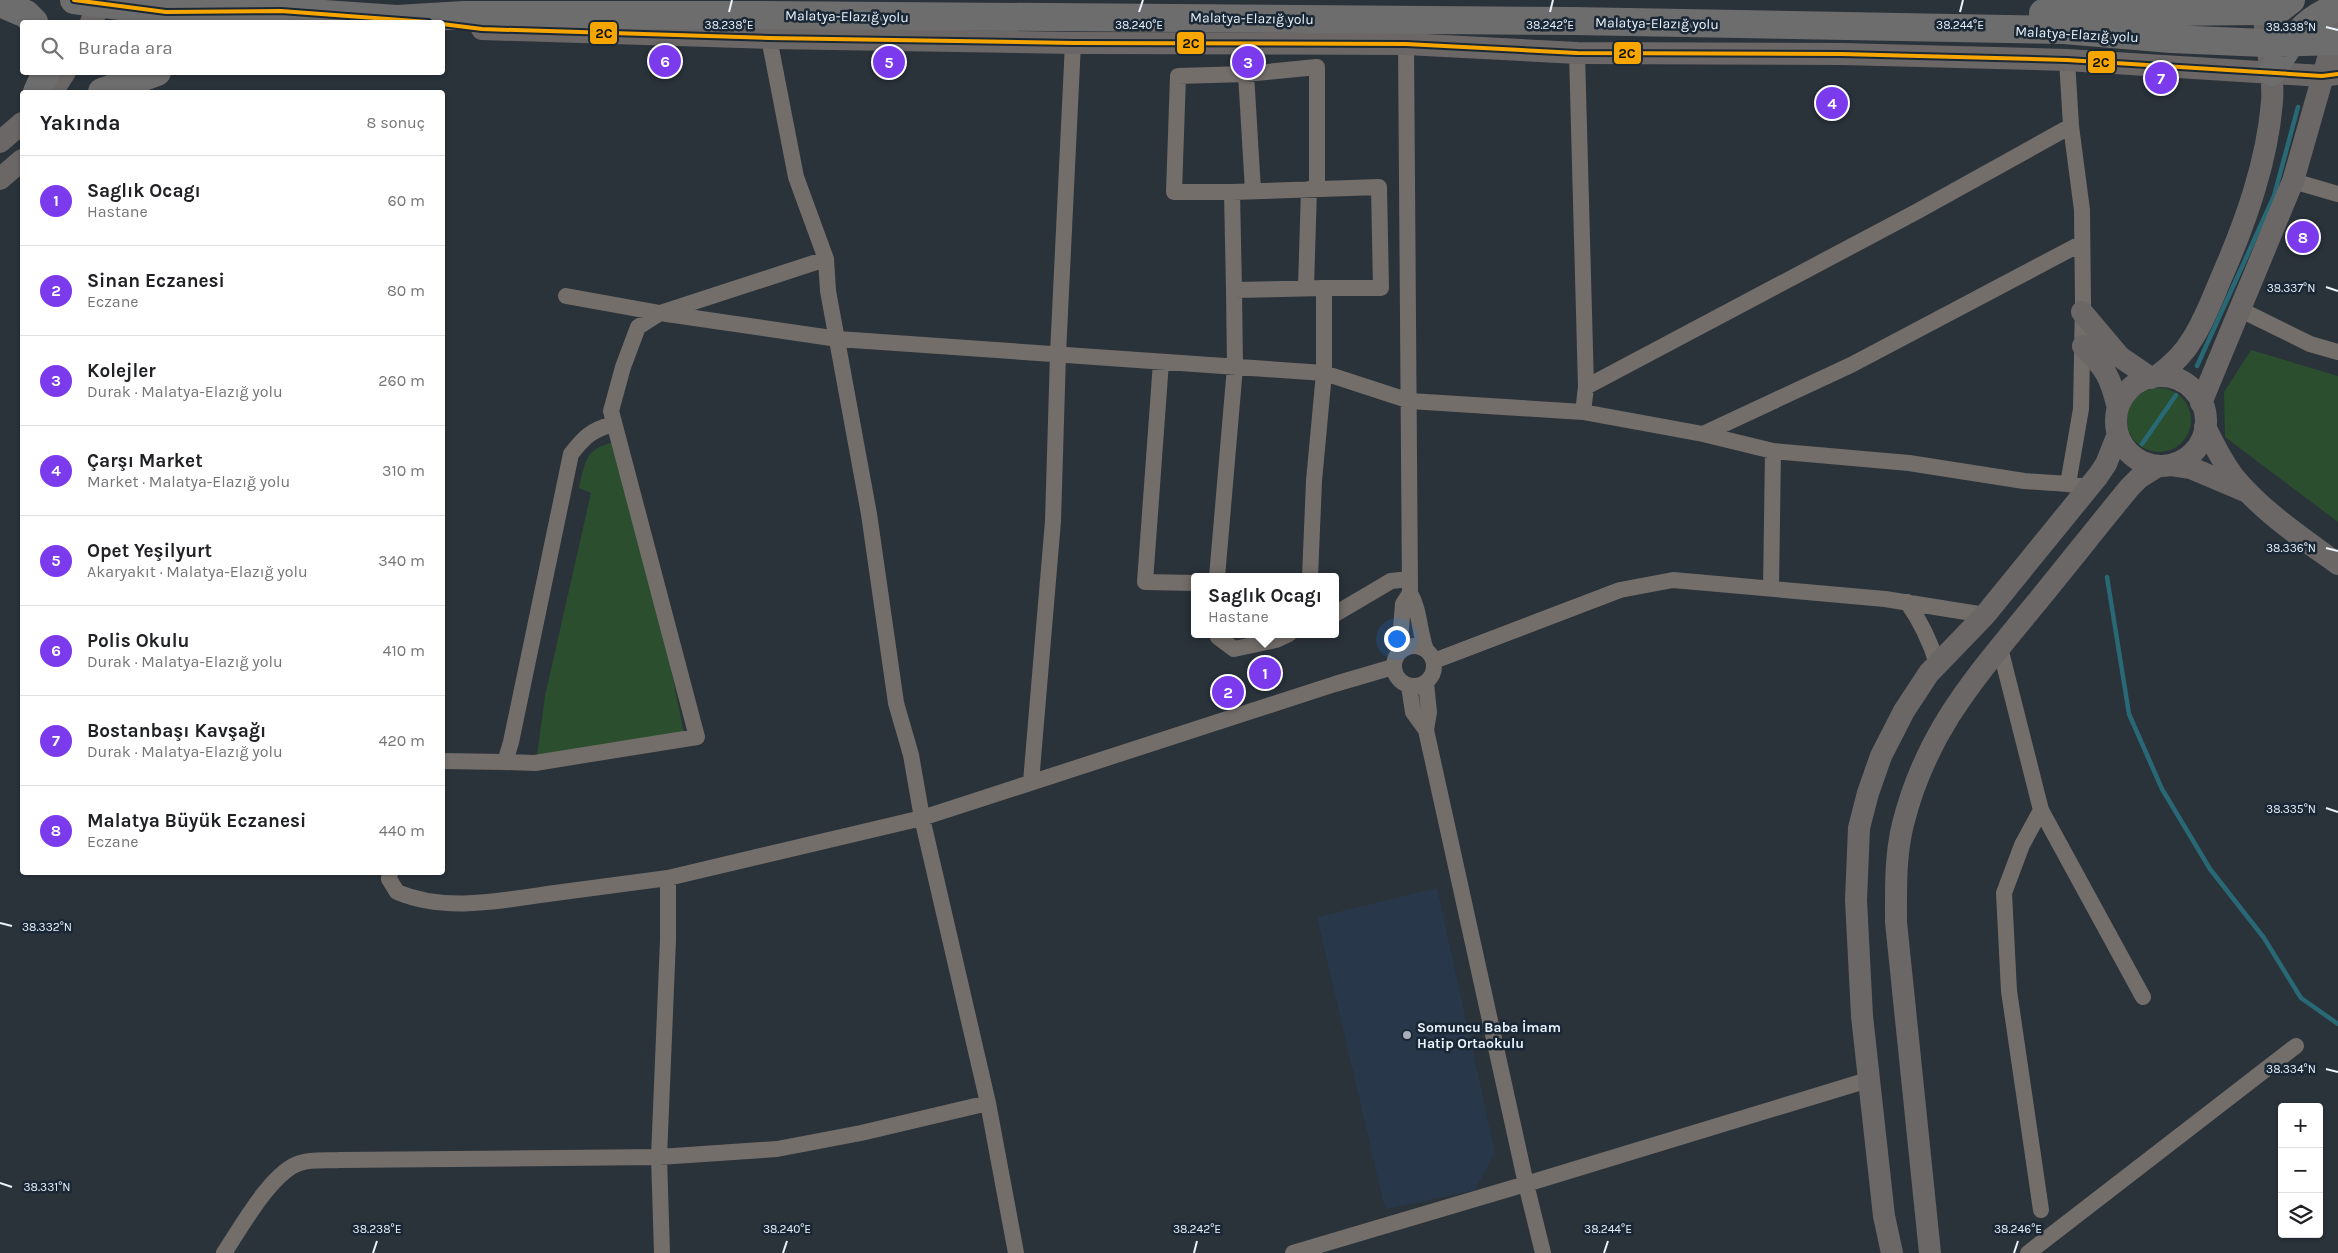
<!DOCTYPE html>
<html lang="tr">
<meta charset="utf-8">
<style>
:root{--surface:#fff;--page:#f6f6f6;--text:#202124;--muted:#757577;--line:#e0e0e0;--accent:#7c3aed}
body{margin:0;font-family:Karla,sans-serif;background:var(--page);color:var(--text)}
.controls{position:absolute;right:15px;bottom:15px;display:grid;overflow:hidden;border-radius:5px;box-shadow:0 1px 4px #0004}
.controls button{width:45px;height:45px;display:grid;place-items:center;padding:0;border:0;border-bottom:1px solid var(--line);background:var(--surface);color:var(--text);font:25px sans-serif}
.you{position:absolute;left:1396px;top:638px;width:18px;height:18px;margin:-12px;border:4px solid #fff;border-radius:50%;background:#1a73e8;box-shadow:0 0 0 8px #1a73e833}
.badge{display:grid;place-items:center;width:32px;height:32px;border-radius:50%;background:var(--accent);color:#fff;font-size:16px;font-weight:700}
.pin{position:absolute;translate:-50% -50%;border:2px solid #fff;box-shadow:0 1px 5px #0006}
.popup{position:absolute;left:1191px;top:573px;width:148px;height:65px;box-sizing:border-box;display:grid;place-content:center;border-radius:5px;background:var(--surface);filter:drop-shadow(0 1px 4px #0005);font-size:16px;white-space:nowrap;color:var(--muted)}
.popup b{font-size:19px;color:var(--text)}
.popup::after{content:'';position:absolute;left:50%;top:100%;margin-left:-10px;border:10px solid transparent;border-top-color:var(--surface)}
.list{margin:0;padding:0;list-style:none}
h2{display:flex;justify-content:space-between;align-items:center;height:65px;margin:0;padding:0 20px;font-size:21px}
h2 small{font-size:16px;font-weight:400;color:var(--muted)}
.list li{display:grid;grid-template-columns:32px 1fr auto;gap:15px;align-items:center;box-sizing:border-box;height:90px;padding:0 20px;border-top:1px solid var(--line)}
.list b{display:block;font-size:19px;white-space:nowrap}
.list p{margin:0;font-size:16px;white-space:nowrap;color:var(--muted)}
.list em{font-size:16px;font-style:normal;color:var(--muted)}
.icon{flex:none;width:28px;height:28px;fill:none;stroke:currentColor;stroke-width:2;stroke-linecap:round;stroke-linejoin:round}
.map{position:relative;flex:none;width:2338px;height:1253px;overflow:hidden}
.search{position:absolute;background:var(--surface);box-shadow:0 1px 4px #0004;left:20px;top:20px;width:425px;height:55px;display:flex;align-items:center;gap:12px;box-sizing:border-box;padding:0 18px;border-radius:5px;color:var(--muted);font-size:19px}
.panel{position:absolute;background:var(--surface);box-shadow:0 1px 4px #0004;left:20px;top:90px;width:425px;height:785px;border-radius:5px}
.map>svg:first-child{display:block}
.built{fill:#28384a}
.green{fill:#2b4f2e}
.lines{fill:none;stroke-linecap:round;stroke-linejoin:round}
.stream{stroke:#296976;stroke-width:4.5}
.street{stroke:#746e6a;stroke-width:16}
.secondary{stroke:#6b6766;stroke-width:22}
.highway{stroke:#6e6d6d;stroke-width:28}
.bus-1-casing{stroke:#1a2735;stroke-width:8}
.bus-1{stroke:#f7a600;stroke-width:4}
.ticks{fill:none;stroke:#eaf2fc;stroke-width:2}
.poi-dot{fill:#a7afb8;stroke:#1a2735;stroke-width:2}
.labels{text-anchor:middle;stroke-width:5;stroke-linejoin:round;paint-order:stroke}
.street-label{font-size:14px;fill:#eaf2fc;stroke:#1a2735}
.poi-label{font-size:14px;font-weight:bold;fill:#eaf2fc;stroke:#1a2735;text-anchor:start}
.ticks-label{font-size:12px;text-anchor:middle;fill:#eaf2fc;stroke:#1a2735;stroke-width:5;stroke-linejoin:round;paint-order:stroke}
.line-badge{stroke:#1a2735;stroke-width:2}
.pale-badge-label{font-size:14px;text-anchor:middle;font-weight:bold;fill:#111}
</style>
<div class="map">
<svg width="2338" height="1253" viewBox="0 0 2338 1253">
<rect width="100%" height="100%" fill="#2a323a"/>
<path class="built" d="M1437 888 1495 1152 1475 1190 1387 1209 1384 1204 1317 917Z"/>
<path class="green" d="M2251 350 2338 376V522L2225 437 2224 392Z
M2127 420a32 32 0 1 1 64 0a32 32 0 1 1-64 0Z
M615 442 626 448 684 733 537 756 545 696 591 493 579 488C585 462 585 448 615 442Z"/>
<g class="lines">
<path class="stream" d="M2197 366 2274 196 2298 107
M2142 444 2176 395
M2107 577 2129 714 2162 789 2210 869 2264 938 2301 998 2338 1024"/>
<path class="street" d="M769 38 796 177 826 259 828 291 869 514 896 703 911 755 922 818 988 1103 1016 1253
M1406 44 1410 593
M2067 60 2071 126 2082 210 2083 303 2081 409 2068 484
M1246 74 1253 190
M2293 181 2338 194
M1317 188V67L1246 74 1178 76 1174 192H1232L1379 187 1381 288H1324
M1232 192 1234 290 1324 288V373L1314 481 1310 577
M1306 287 1309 189
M566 296 660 313 838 339 1324 373 1410 401 1583 412 1586 387 1577 53
M2241 310 2310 344 2338 352
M1161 362 1145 582 1195 583
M1586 387 1916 212 2071 126
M1583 412 1703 434 1773 451 1909 463 2024 481 2068 484 2088 487
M1703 434 1851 365 2082 243
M1217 577 1235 367 1234 290
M1771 589 1773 451
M1907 602C1921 622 1930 640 1937 664
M1335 614 1391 581 1409 579
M1218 634V637L1234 649 1276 640 1289 634
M1394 666a20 20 0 1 1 40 0a20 20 0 1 1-40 0Z
M2000 648 2041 810 2143 997
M1399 653 1403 604 1410 593C1420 610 1419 631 1426 650
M1434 661 1620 590 1673 580 1885 599 1985 615
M1409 686 1413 712 1426 730 1429 712 1426 683
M442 761 505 762 511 742 571 454C585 436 592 430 613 424L612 414
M505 762 535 763 697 737 611 411 623 367 638 327 660 313 826 259
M1031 782 1053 521 1058 354 1073 43
M390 872 389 879 397 892C446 913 503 900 555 893 593 888 630 883 668 878
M2041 1210 2009 991 2004 893 2022 845 2041 810
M224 1253C240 1229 272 1171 300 1163 312 1159 327 1161 339 1160L659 1157 777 1149 861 1133 988 1103
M662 1253 659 1157 668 940V878L922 818 1335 684 1393 667
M1293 1253 1526 1184 1426 730
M1543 1253 1526 1184 1868 1080
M2028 1253 2296 1046"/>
<path class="secondary" d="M91 22 100 5
M482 29 769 38 1073 43 1406 44 1577 53 1842 54 2067 60 2322 76 2338 74
M52 92 65 72
M0 142 22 123
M0 179 22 160
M2082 312 2120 357 2151 378
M2083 346C2106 369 2110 376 2118 408
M2157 376C2171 366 2184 354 2193 338 2205 319 2213 297 2222 276 2246 221 2267 162 2272 102 2275 65 2260 38 2266 0
M2116 421a45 45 0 1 1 90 0a45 45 0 1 1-90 0Z
M2201 403 2293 181 2333 41 2338 10
M2205 427C2214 444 2222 462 2234 477 2262 511 2302 538 2338 564
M2171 465 2191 468 2243 490
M1892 1253 1884 1216 1862 1016 1856 900 1859 828 1868 793 1881 756 1904 711 1929 673 1985 615 2098 476 2106 464 2118 434
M1930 1253 1896 922C1896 889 1895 856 1903 824 1926 732 1974 679 2032 608 2065 568 2097 527 2130 487L2139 478 2158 466"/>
<path class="highway" d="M74 0 166 12 281 11 397 19 464 15H764L1573 21 2064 30 2171 39 2265 43 2338 41
M0 3 26 14 34 22
M2043 13 2265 11 2278 10 2291 0
M2272 72C2291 41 2303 20 2338 7
M37 92 46 72
M102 92 157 72"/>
<defs>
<path id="bus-1" d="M74 0 166 12 281 11 428 22
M442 24 482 29 769 38 1073 43 1406 44 1577 53 1842 54 2067 60 2322 76 2338 74"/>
</defs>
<use href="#bus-1" class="bus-1-casing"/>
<use href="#bus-1" class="bus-1"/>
</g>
<path class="ticks" d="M729 12 732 0M1139 12 1143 0M1550 12 1553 0M1960 12 1963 0M2326 27 2338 30M2326 287 2338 291M2326 548 2338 551M2326 808 2338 812M0 923 12 926M2326 1069 2338 1072M0 1183 12 1187M373 1253 377 1241M783 1253 787 1241M1194 1253 1197 1241M1604 1253 1608 1241M2014 1253 2018 1241"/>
<circle class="poi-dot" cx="1407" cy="1035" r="5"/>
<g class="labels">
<g class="street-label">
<text transform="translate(847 16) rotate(1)" y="5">Malatya-Elazığ yolu</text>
<text transform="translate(1252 18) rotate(1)" y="5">Malatya-Elazığ yolu</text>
<text transform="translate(1657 23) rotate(1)" y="5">Malatya-Elazığ yolu</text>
<text transform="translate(2077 34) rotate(3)" y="5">Malatya-Elazığ yolu</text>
</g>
<g class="poi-label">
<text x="1417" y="1032">Somuncu Baba İmam<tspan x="1417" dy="16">Hatip Ortaokulu</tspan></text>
</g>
</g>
<g class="ticks-label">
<text x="729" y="29">38.238°E</text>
<text x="1139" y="29">38.240°E</text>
<text x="1550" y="29">38.242°E</text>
<text x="1960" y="29">38.244°E</text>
<text x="2291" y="31">38.338°N</text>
<text x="2291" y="292">38.337°N</text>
<text x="2291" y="552">38.336°N</text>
<text x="2291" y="813">38.335°N</text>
<text x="47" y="931">38.332°N</text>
<text x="2291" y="1073">38.334°N</text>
<text x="47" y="1191">38.331°N</text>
<text x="377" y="1233">38.238°E</text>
<text x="787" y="1233">38.240°E</text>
<text x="1197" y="1233">38.242°E</text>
<text x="1608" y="1233">38.244°E</text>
<text x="2018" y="1233">38.246°E</text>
</g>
<g class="line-badge">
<rect x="589" y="21" width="29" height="24" rx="5" fill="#f7a600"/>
<rect x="1176" y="31" width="29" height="24" rx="5" fill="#f7a600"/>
<rect x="1613" y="41" width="29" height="24" rx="5" fill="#f7a600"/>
<rect x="2087" y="50" width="29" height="24" rx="5" fill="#f7a600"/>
</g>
<g class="pale-badge-label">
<text x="604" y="38">2C</text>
<text x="1191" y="48">2C</text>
<text x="1627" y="58">2C</text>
<text x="2101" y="67">2C</text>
</g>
</svg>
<div class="controls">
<button>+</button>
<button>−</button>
<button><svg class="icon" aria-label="layers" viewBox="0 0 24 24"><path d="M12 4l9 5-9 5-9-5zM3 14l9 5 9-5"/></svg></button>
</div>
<div class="you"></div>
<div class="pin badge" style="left:1265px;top:673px">1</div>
<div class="popup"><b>Saglık Ocagı</b>Hastane</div>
<div class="pin badge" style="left:1228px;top:692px">2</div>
<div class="pin badge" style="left:1248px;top:62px">3</div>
<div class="pin badge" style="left:1832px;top:103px">4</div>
<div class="pin badge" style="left:889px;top:62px">5</div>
<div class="pin badge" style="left:665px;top:61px">6</div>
<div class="pin badge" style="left:2161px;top:78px">7</div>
<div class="pin badge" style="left:2303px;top:237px">8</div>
<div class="search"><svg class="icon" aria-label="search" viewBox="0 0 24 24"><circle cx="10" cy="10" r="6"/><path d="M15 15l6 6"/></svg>Burada ara</div>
<section class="panel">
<h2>Yakında<small>8 sonuç</small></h2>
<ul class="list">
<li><span class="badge">1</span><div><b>Saglık Ocagı</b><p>Hastane</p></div><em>60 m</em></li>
<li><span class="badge">2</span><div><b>Sinan Eczanesi</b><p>Eczane</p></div><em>80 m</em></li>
<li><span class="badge">3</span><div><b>Kolejler</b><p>Durak · Malatya-Elazığ yolu</p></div><em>260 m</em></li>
<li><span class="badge">4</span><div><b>Çarşı Market</b><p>Market · Malatya-Elazığ yolu</p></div><em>310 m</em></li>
<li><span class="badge">5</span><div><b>Opet Yeşilyurt</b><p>Akaryakıt · Malatya-Elazığ yolu</p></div><em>340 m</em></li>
<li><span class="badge">6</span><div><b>Polis Okulu</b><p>Durak · Malatya-Elazığ yolu</p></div><em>410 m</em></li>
<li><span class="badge">7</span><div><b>Bostanbaşı Kavşağı</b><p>Durak · Malatya-Elazığ yolu</p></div><em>420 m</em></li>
<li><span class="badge">8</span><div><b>Malatya Büyük Eczanesi</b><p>Eczane</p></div><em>440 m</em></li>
</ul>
</section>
</div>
